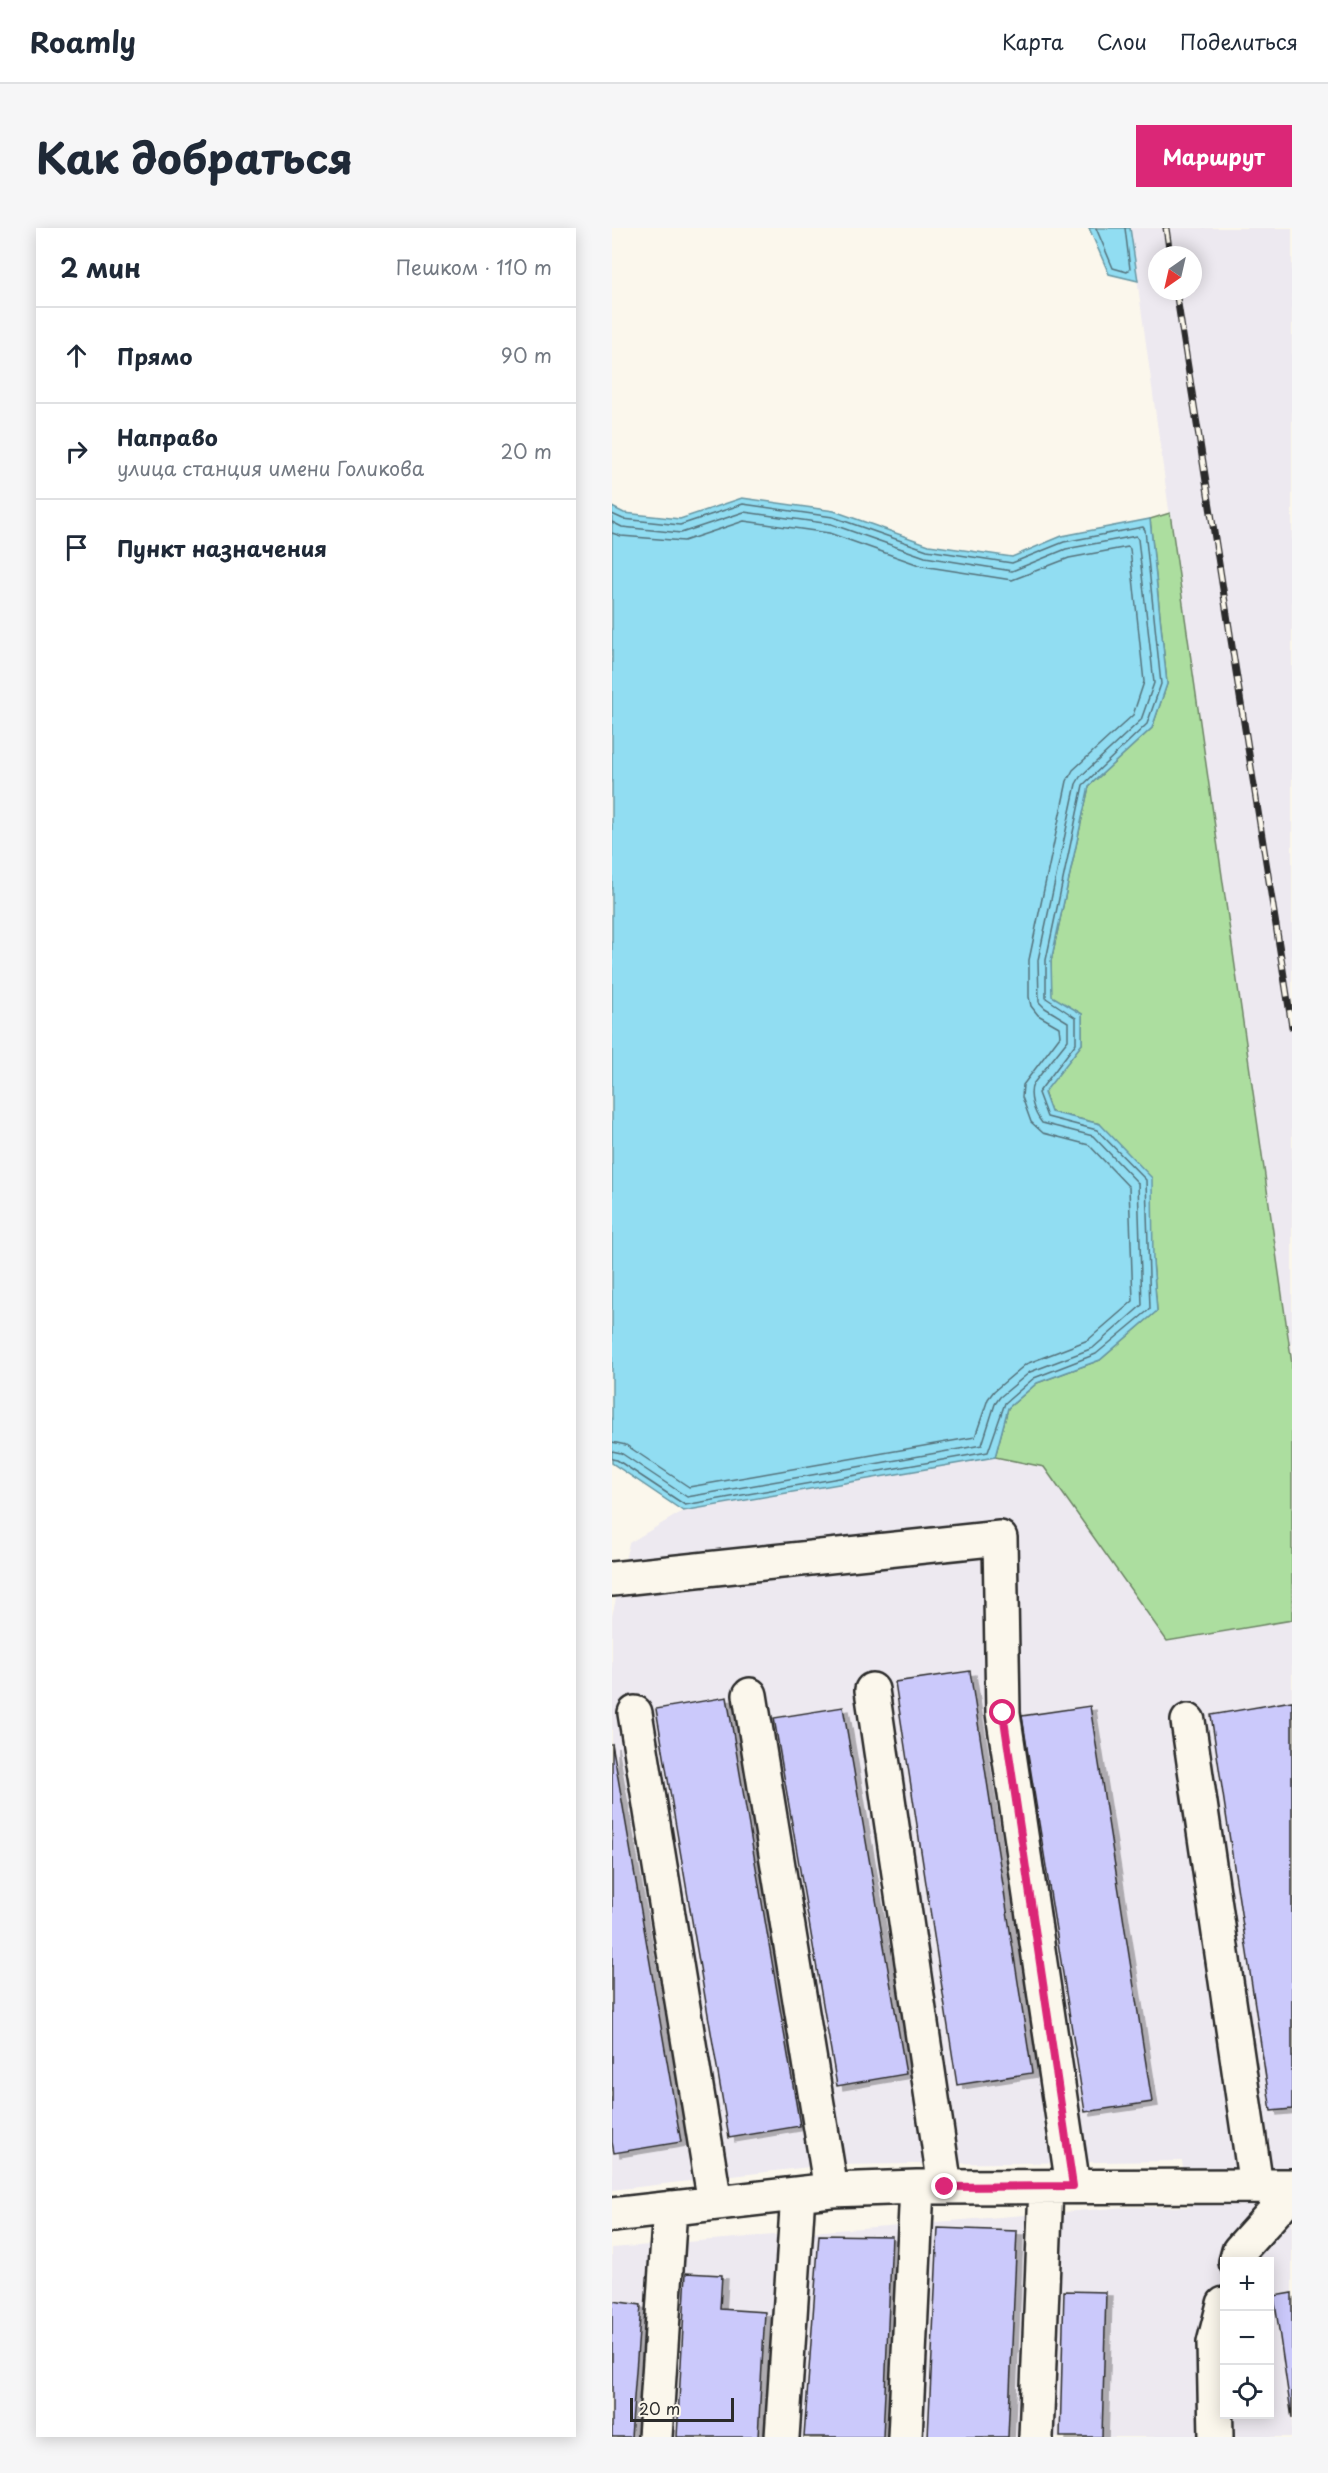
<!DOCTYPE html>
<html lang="ru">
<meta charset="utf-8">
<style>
:root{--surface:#fff;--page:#f6f6f7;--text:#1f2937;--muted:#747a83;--line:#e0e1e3;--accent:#db2777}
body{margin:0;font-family:"Playpen Sans",sans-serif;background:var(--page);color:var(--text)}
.controls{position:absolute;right:18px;bottom:18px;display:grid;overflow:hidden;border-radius:0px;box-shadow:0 3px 15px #0003}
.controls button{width:54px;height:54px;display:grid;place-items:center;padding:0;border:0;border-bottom:2px solid var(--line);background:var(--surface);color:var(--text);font:30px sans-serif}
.compass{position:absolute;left:536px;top:18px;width:54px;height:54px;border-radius:50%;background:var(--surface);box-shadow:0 3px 15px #0003;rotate:214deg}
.scale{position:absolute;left:18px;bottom:15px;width:104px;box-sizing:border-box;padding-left:6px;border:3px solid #2b2b2b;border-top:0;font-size:16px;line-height:21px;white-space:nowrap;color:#2b2b2b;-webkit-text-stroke:4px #fbf7ec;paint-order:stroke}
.stop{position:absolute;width:18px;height:18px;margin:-14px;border:4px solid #db2777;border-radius:50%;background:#fff}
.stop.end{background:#db2777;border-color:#fff;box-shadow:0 2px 6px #0008}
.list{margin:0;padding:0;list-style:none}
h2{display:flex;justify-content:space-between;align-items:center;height:78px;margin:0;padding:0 24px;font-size:26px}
h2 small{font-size:20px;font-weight:400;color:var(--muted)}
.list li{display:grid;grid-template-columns:39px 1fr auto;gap:18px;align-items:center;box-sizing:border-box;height:96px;padding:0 24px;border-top:2px solid var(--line)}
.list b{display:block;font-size:22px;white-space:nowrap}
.list p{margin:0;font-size:20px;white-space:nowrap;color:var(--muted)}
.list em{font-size:20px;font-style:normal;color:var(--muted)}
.icon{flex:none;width:33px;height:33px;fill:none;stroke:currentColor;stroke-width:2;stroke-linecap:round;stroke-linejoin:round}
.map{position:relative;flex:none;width:680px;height:2209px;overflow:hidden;border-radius:0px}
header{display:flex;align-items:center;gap:36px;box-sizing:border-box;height:84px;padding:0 30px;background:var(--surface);border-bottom:2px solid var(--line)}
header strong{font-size:28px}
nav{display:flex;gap:33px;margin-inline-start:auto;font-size:21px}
.intro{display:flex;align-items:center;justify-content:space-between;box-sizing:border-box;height:144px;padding:0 36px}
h1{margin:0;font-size:42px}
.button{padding:15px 27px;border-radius:0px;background:var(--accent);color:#fff;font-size:21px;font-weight:700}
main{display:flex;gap:36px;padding:0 36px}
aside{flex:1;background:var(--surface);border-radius:0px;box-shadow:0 3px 15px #0003}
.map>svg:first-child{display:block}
.built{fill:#ede9f0;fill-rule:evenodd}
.green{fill:#acde9f;stroke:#6c8465;stroke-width:1.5}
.water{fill:#91ddf2;stroke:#6896a2;stroke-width:1.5}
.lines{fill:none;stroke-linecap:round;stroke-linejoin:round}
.shore{stroke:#54727b;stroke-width:1.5}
.building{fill:#cbc9fb;stroke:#2b2b2b;stroke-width:1.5;filter:url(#shadow)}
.minor-casing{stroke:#2b2b2b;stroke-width:38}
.minor{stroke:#fbf7ec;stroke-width:33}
.rail-casing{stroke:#2b2b2b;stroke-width:7}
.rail{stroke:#fbf7ec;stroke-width:4.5;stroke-dasharray:14;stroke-linecap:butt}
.route{stroke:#db2777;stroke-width:8}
</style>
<header>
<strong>Roamly</strong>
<nav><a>Карта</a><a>Слои</a><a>Поделиться</a></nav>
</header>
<div class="intro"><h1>Как добраться</h1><a class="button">Маршрут</a></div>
<main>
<aside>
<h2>2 мин<small>Пешком · 110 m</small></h2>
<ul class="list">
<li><svg class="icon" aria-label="ahead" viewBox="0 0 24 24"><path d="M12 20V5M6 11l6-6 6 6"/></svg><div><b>Прямо</b></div><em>90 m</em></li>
<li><svg class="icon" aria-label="right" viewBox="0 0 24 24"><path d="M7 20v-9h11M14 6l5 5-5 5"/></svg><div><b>Направо</b><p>улица станция имени Голикова</p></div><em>20 m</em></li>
<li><svg class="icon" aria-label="arrive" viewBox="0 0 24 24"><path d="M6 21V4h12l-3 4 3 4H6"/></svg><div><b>Пункт назначения</b></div></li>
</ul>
</aside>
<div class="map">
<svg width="680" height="2209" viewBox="0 0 680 2209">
<defs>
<filter id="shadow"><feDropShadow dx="6" dy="4" stdDeviation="0" flood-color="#0004"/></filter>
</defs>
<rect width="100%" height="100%" fill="#fbf7ec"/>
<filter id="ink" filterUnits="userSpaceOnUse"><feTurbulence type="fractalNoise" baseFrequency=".0167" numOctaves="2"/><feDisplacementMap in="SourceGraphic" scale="12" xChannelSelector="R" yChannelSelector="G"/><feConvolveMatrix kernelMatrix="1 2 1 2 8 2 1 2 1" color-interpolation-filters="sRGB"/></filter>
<g filter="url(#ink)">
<path class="built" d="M518 0H680V1144L630 810ZM545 27H581V63H545Z
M383 1229 432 1239 555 1413 680 1392V2209H0V2020L514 1979H578L570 1933 215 1937 0 1962V1388L17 1315 71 1283ZM612 2034H658V2186H612Z"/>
<path class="green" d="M558 285 680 1136V1392L555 1413 432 1239 383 1229 396 1180 425 1155 488 1132 545 1083 541 1033 488 896 439 884 432 864 470 816V786L439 769V733L477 558 540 500 555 456 538 291Z"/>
<path class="water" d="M477 0H518L526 53 497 46Z
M130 270 222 283 317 317 400 329 450 308 538 291 555 456 540 500 477 558 439 733 440 768 470 786V816L432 865 439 884 488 896 540 950 541 1033 545 1083 488 1132 425 1155 396 1180 383 1229 71 1283 0 1235V279L12 285 68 291Z"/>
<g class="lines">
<path class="shore" d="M484 0 501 40 515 44 518 41 513 0
M0 286 11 291 68 297 131 276 221 289 315 322 400 335 452 314 531 299 533 302 549 456 535 496 471 557 434 732V770L464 790V815L426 865 435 889 485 902 534 952 538 1081 484 1126 422 1150 393 1175 376 1224 73 1277 5 1232 0 1231
M0 294 10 299 69 305 132 284 219 296 313 329 400 343 454 321 524 308 526 311 542 455 529 492 468 549 464 556 426 732 427 774 433 780 456 794V812L421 856C416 867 422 885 430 895L481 908 526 955 530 1077 481 1120 418 1144 388 1169 383 1176 370 1217 75 1269 9 1225 0 1223
M0 305 9 308 72 313 132 293 217 305 310 338 400 352 457 330 516 319 518 321 532 454 521 487 461 542 455 553 417 732V769L419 778 426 787 447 799 448 808 411 857 410 869 419 894 431 905 477 917 517 959 521 1073 476 1112 414 1136 382 1163 376 1171 363 1209 77 1259 14 1217 0 1214"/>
</g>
<path class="building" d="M358 1443 420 1845 345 1857 283 1454Z
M115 1469 188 1898 117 1910 44 1481Z
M680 1473V1881L659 1883 599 1487Z
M478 1478 540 1874 473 1884 410 1488Z
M231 1479 294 1846 225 1858 162 1490Z
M0 1515 69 1914 2 1925 0 1914Z
M326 2000 405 2003 396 2209H316Z
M207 2007 280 2008 271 2209H192Z
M74 2045 110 2047 108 2081 153 2084 146 2209H65Z
M452 2063 494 2064 490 2209H448Z
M680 2065V2191L662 2068Z
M0 2073 29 2077 19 2209H0Z"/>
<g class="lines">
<defs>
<path id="minor" d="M0 1351 388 1310 391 1485 461 1958
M260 1462 333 1959
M138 1467 219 1962
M23 1485 103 1975
M576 1493 644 1958
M0 1987 219 1962 305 1959 680 1958
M624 2034 627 2023 680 1964
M43 2209 58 1980
M170 2209 186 1966
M293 2209 305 1959
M424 2209 434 1959
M604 2209 602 2115 612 2076"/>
</defs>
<use href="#minor" class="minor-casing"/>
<use href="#minor" class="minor"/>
<defs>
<path id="rail" d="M554 0 558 27
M564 63 680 799"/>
</defs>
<use href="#rail" class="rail-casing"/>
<use href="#rail" class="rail"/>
</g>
</g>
<g class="lines" filter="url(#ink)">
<path class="route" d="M333 1959 461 1958 391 1485"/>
</g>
</svg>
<div class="controls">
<button>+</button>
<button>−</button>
<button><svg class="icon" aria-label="locate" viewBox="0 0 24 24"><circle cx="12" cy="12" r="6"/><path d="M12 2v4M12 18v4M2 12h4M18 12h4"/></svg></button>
</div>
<svg class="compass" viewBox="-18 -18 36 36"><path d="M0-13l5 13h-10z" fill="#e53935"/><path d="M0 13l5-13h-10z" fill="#747a83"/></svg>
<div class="scale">20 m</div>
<div class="stop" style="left:391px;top:1485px"></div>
<div class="stop end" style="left:333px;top:1959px"></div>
</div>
</main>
